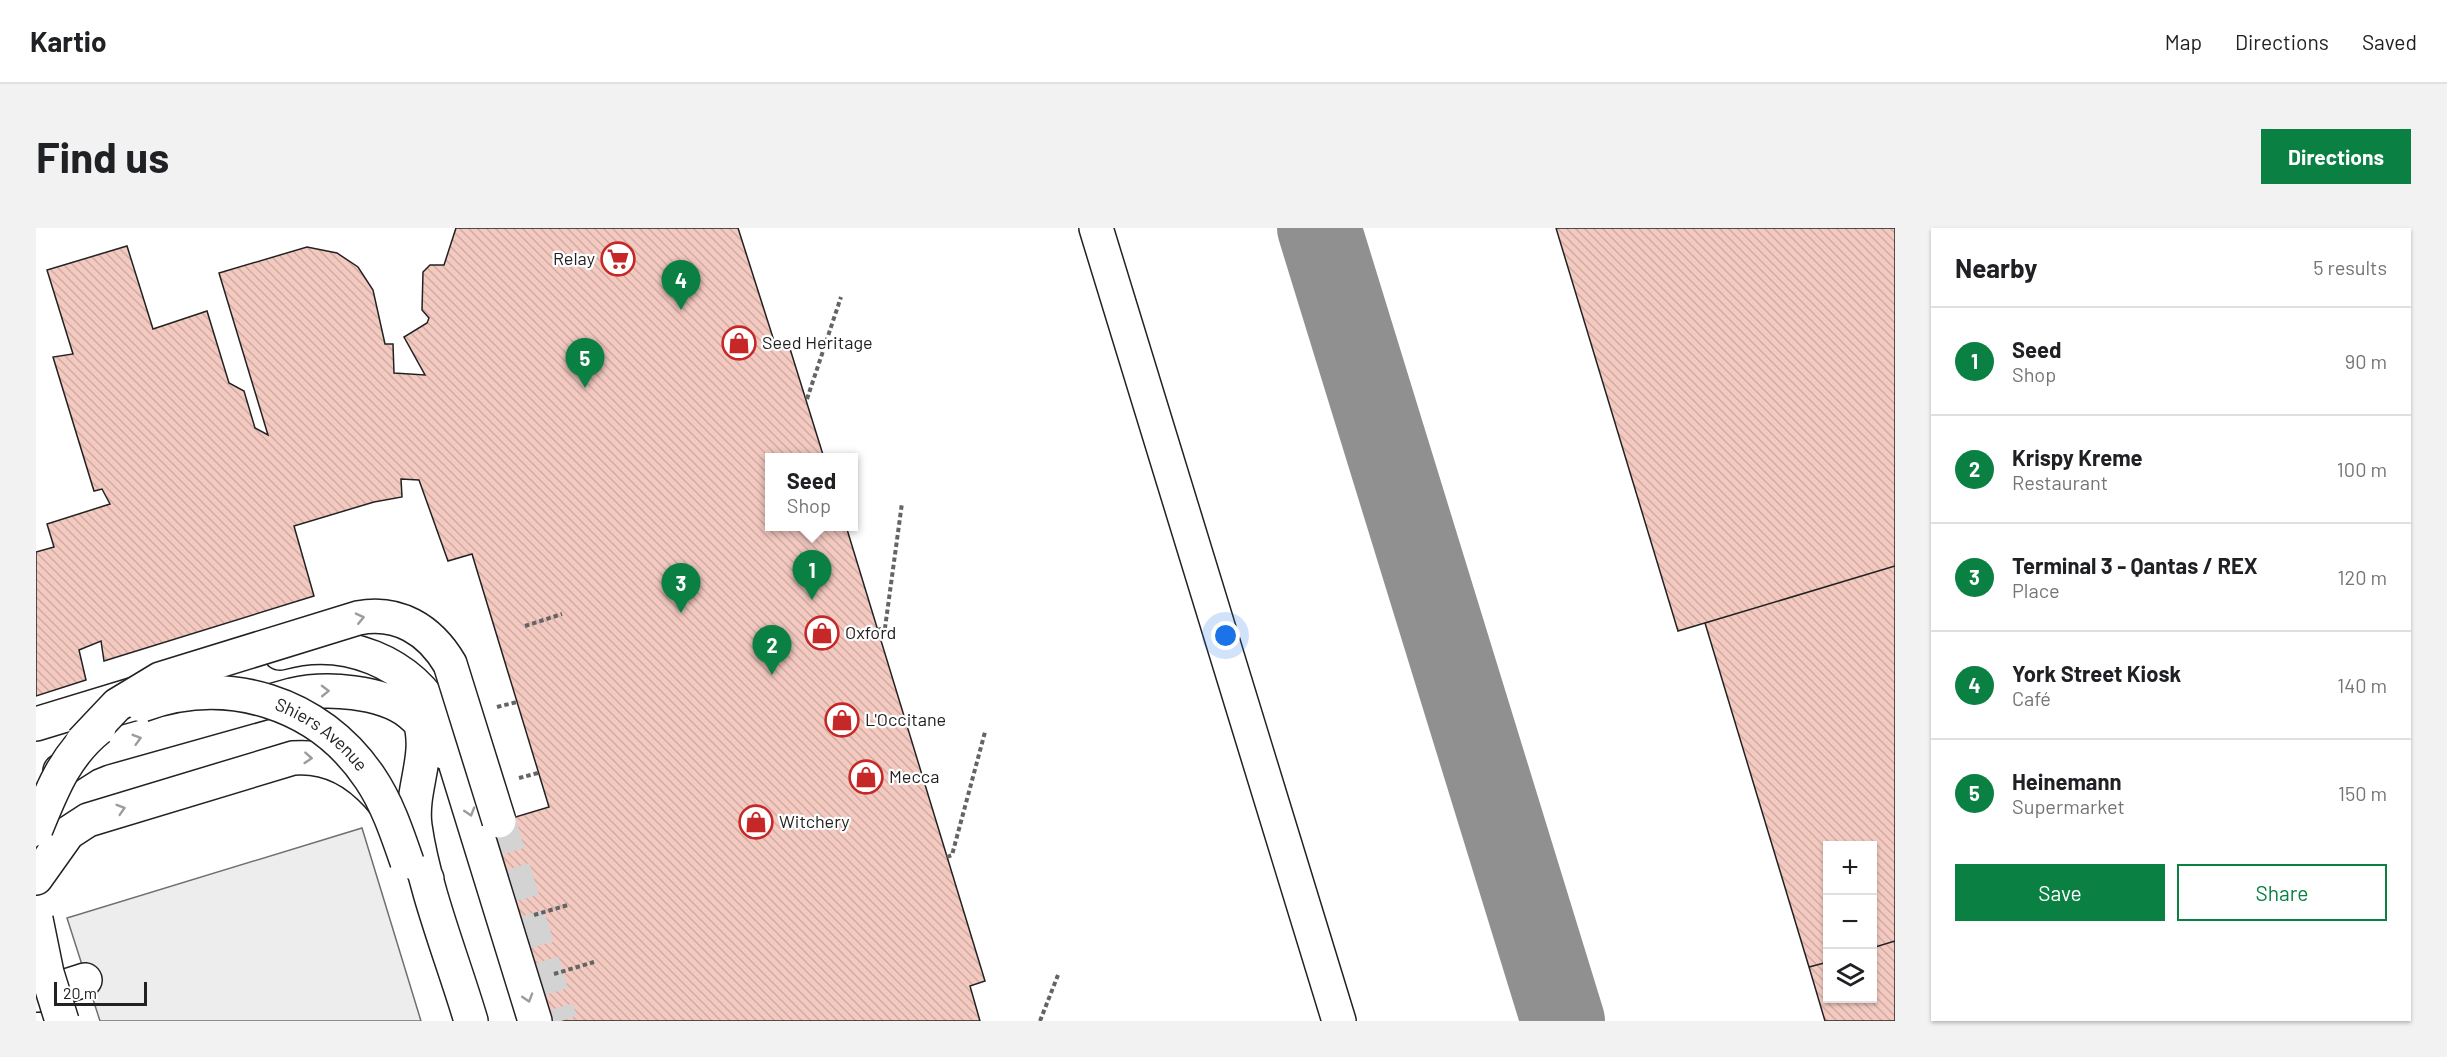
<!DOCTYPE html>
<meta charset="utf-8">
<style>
:root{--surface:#fff;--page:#f2f2f2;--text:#202124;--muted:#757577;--line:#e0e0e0;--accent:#0b8043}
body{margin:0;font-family:Barlow,sans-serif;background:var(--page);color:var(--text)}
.controls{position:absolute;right:18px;bottom:18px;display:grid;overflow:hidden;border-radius:0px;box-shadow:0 2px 4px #0004}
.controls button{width:54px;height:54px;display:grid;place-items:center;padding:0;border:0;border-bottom:2px solid var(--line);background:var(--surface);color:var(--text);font:30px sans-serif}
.scale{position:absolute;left:18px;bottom:15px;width:93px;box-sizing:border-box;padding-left:6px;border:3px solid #222;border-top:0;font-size:16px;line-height:21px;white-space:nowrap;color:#222;-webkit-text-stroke:4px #fff;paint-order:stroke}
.you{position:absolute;left:1190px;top:408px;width:21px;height:21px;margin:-15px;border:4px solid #fff;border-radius:50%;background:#1a73e8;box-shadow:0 0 0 9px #1a73e833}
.badge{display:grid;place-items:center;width:39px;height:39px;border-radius:50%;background:var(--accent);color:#fff;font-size:20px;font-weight:700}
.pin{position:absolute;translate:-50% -50px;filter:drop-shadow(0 2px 3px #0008)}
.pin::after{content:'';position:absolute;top:32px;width:21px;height:18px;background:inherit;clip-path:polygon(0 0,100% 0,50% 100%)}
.popup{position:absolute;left:729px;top:225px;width:93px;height:78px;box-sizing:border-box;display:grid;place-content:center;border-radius:0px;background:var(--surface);filter:drop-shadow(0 2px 4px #0005);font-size:20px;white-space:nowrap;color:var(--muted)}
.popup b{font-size:22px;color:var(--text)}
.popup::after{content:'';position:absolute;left:50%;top:100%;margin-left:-12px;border:12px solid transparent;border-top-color:var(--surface)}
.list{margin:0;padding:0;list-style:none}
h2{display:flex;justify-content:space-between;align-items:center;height:78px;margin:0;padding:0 24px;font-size:26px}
h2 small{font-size:20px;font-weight:400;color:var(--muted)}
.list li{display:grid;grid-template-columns:39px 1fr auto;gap:18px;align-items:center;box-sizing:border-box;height:108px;padding:0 24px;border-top:2px solid var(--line)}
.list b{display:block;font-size:22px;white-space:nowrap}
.list p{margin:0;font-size:20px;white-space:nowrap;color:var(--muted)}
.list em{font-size:20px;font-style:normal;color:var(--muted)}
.actions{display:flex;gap:12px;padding:18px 24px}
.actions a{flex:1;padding:14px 0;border:2px solid var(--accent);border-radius:0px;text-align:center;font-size:21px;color:var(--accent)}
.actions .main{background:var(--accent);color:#fff}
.icon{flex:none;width:33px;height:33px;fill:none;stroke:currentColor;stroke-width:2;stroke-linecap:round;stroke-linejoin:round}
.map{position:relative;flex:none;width:1859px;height:793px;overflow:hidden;border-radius:0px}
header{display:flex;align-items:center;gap:36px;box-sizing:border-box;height:84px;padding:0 30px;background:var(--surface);border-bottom:2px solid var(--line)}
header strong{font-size:28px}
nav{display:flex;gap:33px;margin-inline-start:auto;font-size:21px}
.intro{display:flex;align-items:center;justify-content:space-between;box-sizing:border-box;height:144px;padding:0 36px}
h1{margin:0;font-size:42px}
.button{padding:15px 27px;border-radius:0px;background:var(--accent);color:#fff;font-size:21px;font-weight:700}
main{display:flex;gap:36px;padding:0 36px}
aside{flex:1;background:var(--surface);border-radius:0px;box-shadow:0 2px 4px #0004}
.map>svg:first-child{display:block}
.parking{fill:#ededed;stroke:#6f6f6f;stroke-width:1.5}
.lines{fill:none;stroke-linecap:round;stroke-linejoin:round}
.taxiway{stroke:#909090;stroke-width:84}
.building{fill:url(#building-back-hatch);stroke:#222;stroke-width:1.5}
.minor-tunnel{stroke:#d3d3d3;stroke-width:33;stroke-dasharray:33 16;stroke-linecap:butt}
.minor-casing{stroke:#222;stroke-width:36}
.path{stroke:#646464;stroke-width:4;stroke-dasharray:4.5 3;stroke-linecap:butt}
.minor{stroke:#fff;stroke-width:33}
.minor-bridge-casing{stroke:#222;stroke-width:36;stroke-linecap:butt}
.minor-bridge{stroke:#fff;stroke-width:33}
.oneway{stroke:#9c9c9c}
.labels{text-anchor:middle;stroke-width:4.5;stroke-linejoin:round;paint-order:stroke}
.poi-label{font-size:18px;fill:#222;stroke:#fff;text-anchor:start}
.street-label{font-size:18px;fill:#222;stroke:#fff}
</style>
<header>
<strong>Kartio</strong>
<nav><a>Map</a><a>Directions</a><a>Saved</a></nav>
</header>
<div class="intro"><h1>Find us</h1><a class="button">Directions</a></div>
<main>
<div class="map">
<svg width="1859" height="793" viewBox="0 0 1859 793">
<defs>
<pattern id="building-back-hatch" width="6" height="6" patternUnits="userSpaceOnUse" patternTransform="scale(1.5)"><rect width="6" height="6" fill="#f3c9c0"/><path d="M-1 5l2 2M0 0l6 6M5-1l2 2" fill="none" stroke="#d0aca5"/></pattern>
</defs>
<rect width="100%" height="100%" fill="#fff"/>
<path class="parking" d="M326 600 385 793H64L31 690Z"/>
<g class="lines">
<path class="taxiway" d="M1283 0 1527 793"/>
</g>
<path class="building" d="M420 0H702L739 116 751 111 788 230H734V298H810L949 753 934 758 944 793H487L429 604 513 579 436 326 412 333 383 252 365 251 366 269 338 274 258 298 278 368 68 433 65 413 43 422 50 452 0 468V324L18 319 11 296 74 276 66 261 58 263 17 129 37 126 11 42 91 18 117 101 171 83 193 155 208 163 219 200 232 207 183 45 271 19 301 25 322 39 337 62 349 116H357L358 145 389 147 368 109 391 95 393 90 386 82 387 44 394 37H408Z
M1520 0H1859V338L1642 403Z
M1859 338V713L1836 720V618H1792V734L1773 739 1669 395Z
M1859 713V793H1789L1773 739 1792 734V770H1836V720Z"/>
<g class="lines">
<path class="minor-tunnel" d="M463 593 525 793"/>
<defs>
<path id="minor" d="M1060 0 1303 793
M244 425C308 407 375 433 406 492L499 793
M383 490C396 527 374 561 379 598 388 661 417 732 435 793
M0 496 102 465
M24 543 49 527 64 521 256 467C290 459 346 463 374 485 387 495 397 511 408 524
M0 650 32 605 52 592 257 530C328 524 367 595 391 651
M2 767 49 752"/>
</defs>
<use href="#minor" class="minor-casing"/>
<path class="path" d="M771 171 805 69
M489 398 526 386
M841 402 849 400 866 275
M461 479 481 474
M483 550 502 545
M911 629 916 627 949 504
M498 687 532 677
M518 746 558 734
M1004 793 1022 747"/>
<use href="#minor" class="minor"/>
<defs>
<g id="minor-bridge">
<path id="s1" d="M106 477C191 446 283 474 334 550 351 575 361 605 371 634"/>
<path d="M46 514 81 477 124 451 322 390C362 382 394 402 414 436L463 593"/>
<path d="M0 601C16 562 29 527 63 500"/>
<path d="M0 691 11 745 26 793"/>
</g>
</defs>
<use href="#minor-bridge" class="minor-bridge-casing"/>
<use href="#minor-bridge" class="minor-bridge"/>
</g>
<defs><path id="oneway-chevron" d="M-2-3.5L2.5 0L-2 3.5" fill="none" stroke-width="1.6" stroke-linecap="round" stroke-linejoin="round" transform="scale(1.5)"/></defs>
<g class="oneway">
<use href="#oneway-chevron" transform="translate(324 390) rotate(-13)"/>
<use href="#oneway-chevron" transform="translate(289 463) rotate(-1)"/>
<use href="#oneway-chevron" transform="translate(101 511) rotate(-16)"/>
<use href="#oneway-chevron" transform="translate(272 530) rotate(4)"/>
<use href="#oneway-chevron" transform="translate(85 581) rotate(-17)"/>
<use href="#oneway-chevron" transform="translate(434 584) rotate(73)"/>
<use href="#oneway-chevron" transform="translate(492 770) rotate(73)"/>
</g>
<defs>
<symbol id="supermarket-ring" viewBox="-11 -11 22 22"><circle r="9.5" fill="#fff" stroke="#c62828" stroke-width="1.5"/><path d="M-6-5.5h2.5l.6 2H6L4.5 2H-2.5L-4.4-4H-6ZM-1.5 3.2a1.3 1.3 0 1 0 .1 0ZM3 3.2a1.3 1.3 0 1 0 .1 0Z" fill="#c62828"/></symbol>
<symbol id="shop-ring" viewBox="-11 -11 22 22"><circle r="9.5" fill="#fff" stroke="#c62828" stroke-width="1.5"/><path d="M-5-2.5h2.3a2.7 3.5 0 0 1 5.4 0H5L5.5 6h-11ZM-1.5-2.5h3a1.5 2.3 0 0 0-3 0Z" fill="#c62828"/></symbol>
</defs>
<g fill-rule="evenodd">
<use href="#supermarket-ring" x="563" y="12" width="38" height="38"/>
<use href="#shop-ring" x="684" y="96" width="38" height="38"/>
<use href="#shop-ring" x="767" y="386" width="38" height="38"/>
<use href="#shop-ring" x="787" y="473" width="38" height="38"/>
<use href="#shop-ring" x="811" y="530" width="38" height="38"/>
<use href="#shop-ring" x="701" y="575" width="38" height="38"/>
</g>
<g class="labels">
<g class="poi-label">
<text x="559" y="37" text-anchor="end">Relay</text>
<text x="726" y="121">Seed Heritage</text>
<text x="809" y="411">Oxford</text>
<text x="829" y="498">L'Occitane</text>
<text x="853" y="555">Mecca</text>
<text x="743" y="600">Witchery</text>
</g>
<g class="street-label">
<text dy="6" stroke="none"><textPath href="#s1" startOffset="192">Shiers Avenue</textPath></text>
</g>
</g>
</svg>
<div class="controls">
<button>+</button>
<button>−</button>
<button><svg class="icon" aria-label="layers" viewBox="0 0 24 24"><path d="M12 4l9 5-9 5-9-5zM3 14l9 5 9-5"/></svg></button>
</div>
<div class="scale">20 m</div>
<div class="you"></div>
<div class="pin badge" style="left:776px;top:372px">1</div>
<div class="popup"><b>Seed</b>Shop</div>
<div class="pin badge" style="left:736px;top:447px">2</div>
<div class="pin badge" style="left:645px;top:385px">3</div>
<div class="pin badge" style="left:645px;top:82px">4</div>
<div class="pin badge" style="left:549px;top:160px">5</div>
</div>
<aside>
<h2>Nearby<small>5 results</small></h2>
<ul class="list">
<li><span class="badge">1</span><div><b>Seed</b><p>Shop</p></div><em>90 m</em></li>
<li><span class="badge">2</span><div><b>Krispy Kreme</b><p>Restaurant</p></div><em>100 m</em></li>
<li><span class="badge">3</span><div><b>Terminal 3 - Qantas / REX</b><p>Place</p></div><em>120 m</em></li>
<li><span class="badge">4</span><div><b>York Street Kiosk</b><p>Café</p></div><em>140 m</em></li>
<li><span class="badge">5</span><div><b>Heinemann</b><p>Supermarket</p></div><em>150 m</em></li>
</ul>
<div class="actions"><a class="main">Save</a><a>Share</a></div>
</aside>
</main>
